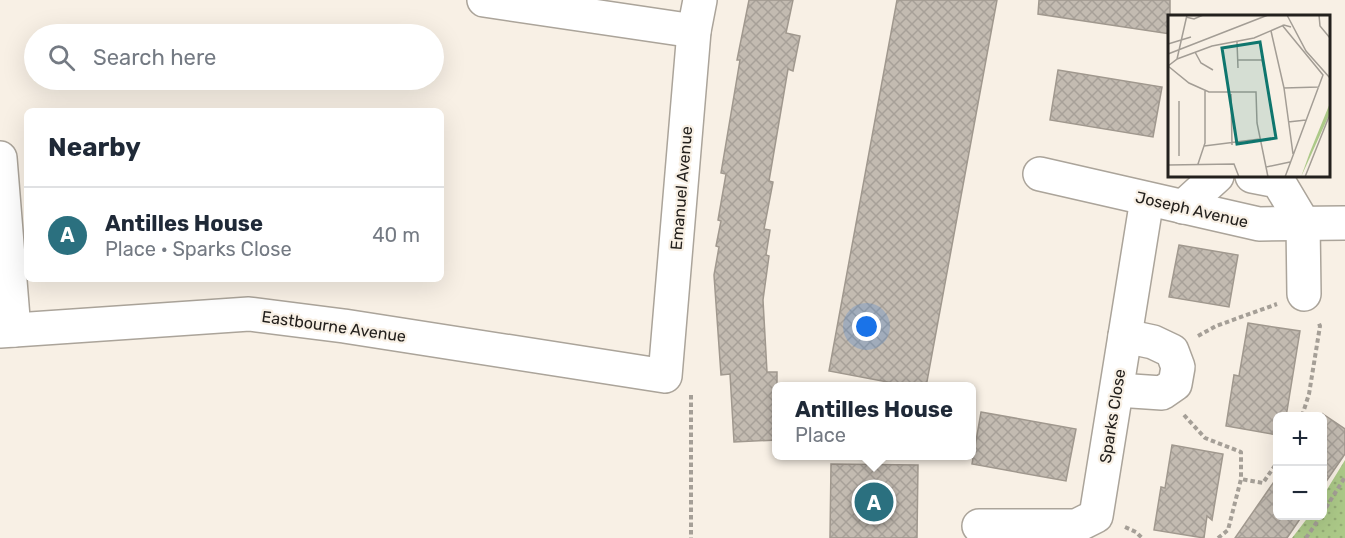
<!DOCTYPE html>
<html lang="en">
<head>
<meta charset="utf-8">
<style>
  :root { --surface:#fff; --page:#f2f2f3; --text:#1f2937; --muted:#747a83; --line:#e0e1e3; --accent:#2b707f }
  body { margin:0; font-family:Rubik,sans-serif; background:var(--page); color:var(--text) }
  .controls { position:absolute; right:18px; bottom:18px; display:grid; overflow:hidden; border-radius:9px; box-shadow:0 6px 24px #0002 }
  .controls button { width:54px; height:54px; display:grid; place-items:center; padding:0; border:0; border-bottom:2px solid var(--line); background:var(--surface); color:var(--text); font:30px sans-serif }
  .you { position:absolute; left:867px; top:327px; width:21px; height:21px; margin:-15px; border:4px solid #fff; border-radius:50%; background:#1a73e8; box-shadow:0 0 0 9px #1a73e833 }
  .badge { display:grid; place-items:center; width:39px; height:39px; border-radius:50%; background:var(--accent); color:#fff; font-size:20px; font-weight:700 }
  .pin { position:absolute; translate:-50% -50%; border:3px solid #fff; box-shadow:0 2px 6px #0006 }
  .popup { position:absolute; left:772px; top:382px; width:204px; height:78px; box-sizing:border-box; display:grid; place-content:center; border-radius:9px; background:var(--surface); filter:drop-shadow(0 2px 4px #0005); font-size:20px; white-space:nowrap; color:var(--muted) }
  .popup b { font-size:22px; color:var(--text) }
  .popup::after { content:''; position:absolute; left:50%; top:100%; margin-left:-12px; border:12px solid transparent; border-top-color:var(--surface) }
  .list { margin:0; padding:0; list-style:none }
  h2 { display:flex; justify-content:space-between; align-items:center; height:78px; margin:0; padding:0 24px; font-size:26px }
  h2 small { font-size:20px; font-weight:400; color:var(--muted) }
  .list li { display:grid; grid-template-columns:39px 1fr auto; gap:18px; align-items:center; box-sizing:border-box; height:96px; padding:0 24px; border-top:2px solid var(--line) }
  .list b { display:block; font-size:22px; white-space:nowrap }
  .list p { margin:0; font-size:20px; white-space:nowrap; color:var(--muted) }
  .list em { font-size:20px; font-style:normal; color:var(--muted) }
  .icon { flex:none; width:33px; height:33px; fill:none; stroke:currentColor; stroke-width:2; stroke-linecap:round; stroke-linejoin:round }
  .map { position:relative; flex:none; width:1345px; height:538px; overflow:hidden }
  .search { position:absolute; background:var(--surface); box-shadow:0 6px 24px #0002; left:24px; top:24px; width:420px; height:66px; display:flex; align-items:center; gap:15px; box-sizing:border-box; padding:0 21px; border-radius:33px; color:var(--muted); font-size:22px }
  .panel { position:absolute; background:var(--surface); box-shadow:0 6px 24px #0002; left:24px; top:108px; width:420px; height:174px; border-radius:9px }
  .map>svg:first-child { display:block }
  .park { fill:url(#park-dots) }
  .building { fill:url(#building-cross-hatch); stroke:#a0988e; stroke-width:1.5 }
  .lines { fill:none; stroke-linecap:round; stroke-linejoin:round }
  .minor-casing { stroke:#aba49a; stroke-width:36 }
  .path { stroke:#a59f97; stroke-width:4; stroke-dasharray:4.5 3; stroke-linecap:butt }
  .minor { stroke:#fff; stroke-width:33 }
  .labels { text-anchor:middle; stroke-width:4.5; stroke-linejoin:round; paint-order:stroke }
  .street-label { font-size:16px; fill:#23201d; stroke:#f8f0e5 }
  .inset-road { fill:none; stroke:#a39d95; stroke-width:1.5 }
  .view { fill:#0f766e; fill-opacity:0.15; stroke:#0f766e; stroke-width:3 }
  .inset-edge { fill:none; stroke:#23201d; stroke-width:3 }
</style>
</head>
<body>
<div class="map">
<svg width="1345" height="538" viewBox="0 0 1345 538">
  <defs>
    <pattern id="park-dots" width="8" height="8" patternUnits="userSpaceOnUse" patternTransform="scale(1.5)"><rect width="8" height="8" fill="#acc988"/><path d="M2 2h.1M6 6h.1" fill="none" stroke="#94ac75" stroke-width="1.8" stroke-linecap="round"/></pattern>
    <pattern id="building-cross-hatch" width="8" height="8" patternUnits="userSpaceOnUse" patternTransform="scale(1.5)"><rect width="8" height="8" fill="#c3bbb1"/><path d="M0 0l8 8M0 8l8-8" fill="none" stroke="#a7a098"/></pattern>
  </defs>
  <rect width="100%" height="100%" fill="#f8f0e5"/>
  <!-- park -->
  <polygon class="park" points="1345,460 1345,538 1292,538 1309,516 1322,516 1323,496"/>
  <!-- building -->
  <g class="building">
    <polygon points="749,0 793,0 786,33 800,36 793,71 788,69 769,181 773,182 764,229 770,230 766,255 769,256 763,300 767,372 777,372 777,440 734,442 730,374 721,375 714,275 719,247 716,246 721,221 718,220 726,174 721,173 740,60 737,60"/>
    <polygon points="897,0 997,0 926,387 914,387 829,371"/>
    <polygon points="1039,0 1170,0 1170,34 1038,14"/>
    <polygon points="1058,70 1162,87 1153,137 1050,120"/>
    <polygon points="1179,245 1238,255 1229,307 1169,297"/>
    <polygon points="1248,323 1300,331 1286,417 1278,417 1278,435 1226,426 1234,375 1239,376"/>
    <polygon points="981,412 1076,429 1066,481 972,464"/>
    <polygon points="1323,414 1345,429 1345,454 1323,486"/>
    <polygon points="1172,445 1223,454 1212,520 1207,516 1204,538 1154,530 1161,487 1165,488"/>
    <polygon points="831,464 918,465 917,538 830,538"/>
    <polygon points="1278,476 1278,516 1302,516 1287,538 1235,538"/>
  </g>
  <g class="lines">
    <!-- minor casing -->
    <g class="minor-casing">
      <g id="minor">
        <polyline points="484,0 694,31"/>
        <polyline points="0,158 14,330"/>
        <polyline points="1040,174 1259,224 1345,223"/>
        <polyline points="1252,176 1278,181 1303,223 1304,294"/>
        <polyline points="1183,207 1217,176"/>
        <polyline points="0,331 249,314 344,326 665,376 694,31 700,0"/>
        <polyline points="1117,390 1162,393 1175,384 1178,367 1172,351 1153,342 1125,336"/>
        <polyline points="979,526 1076,526 1096,516 1147,199"/>
      </g>
    </g>
    <!-- path -->
    <g class="path">
      <polyline points="1198,336 1216,326 1277,304"/>
      <polyline points="691,395 691,538"/>
      <polyline points="1184,415 1205,438 1241,452 1241,479"/>
      <polyline points="1302,416 1309,394 1320,326 1318,321"/>
      <polyline points="1322,514 1345,477"/>
      <polyline points="1125,527 1136,532 1142,538"/>
      <polyline points="1218,538 1228,530 1241,479 1263,483 1278,461"/>
      <polyline points="1306,538 1321,516"/>
    </g>
    <!-- minor -->
    <use href="#minor" class="minor"/>
  </g>
  <g class="labels">
    <!-- street labels -->
    <g class="street-label">
      <text transform="translate(681 188) rotate(-85)" y="6">Emanuel Avenue</text>
      <text transform="translate(1192 209) rotate(13)" y="6">Joseph Avenue</text>
      <text transform="translate(334 326) rotate(8)" y="6">Eastbourne Avenue</text>
      <text transform="translate(1112 416) rotate(-81)" y="6">Sparks Close</text>
    </g>
  </g>
  <!-- overview -->
  <g transform="translate(1168 15)">
    <rect width="162" height="162" fill="#f8f0e5"/>
    <path d="M162 88V98L133 162 142 137Z" fill="#acc988"/>
    <path class="inset-road" d="M119 0 138 36 162 63M151 0 152 11 162 23M18 2 26 4 35 0M114 10 155 60 117 162M103 16 116 73 151 72M69 27 70 53M0 29 23 22M27 37 33 48 45 55M0 39 100 0M9 44 44 31 86 23 116 10 123 12M70 45H94L96 53M0 51 21 68 41 77H88L89 108 98 152M0 51 9 44 19 0M116 73 125 139M63 79 64 130M120 107 138 105M36 131 92 124M11 141V86M30 149 37 128V76M0 150 66 149 71 162M100 162 98 152 122 147M137 162 162 99"/>
    <path class="view" d="M92 27 108 123 69 129 54 33Z"/>
    <rect width="162" height="162" class="inset-edge"/>
  </g>
</svg>
<div class="controls">
<button>+</button>
<button>−</button>
</div>
<div class="you"></div>
<div class="pin badge" style="left:874px;top:502px">A</div>
<div class="popup"><b>Antilles House</b>Place</div>
<div class="search"><svg class="icon" aria-label="search" viewBox="0 0 24 24"><circle cx="10" cy="10" r="6"/><path d="M15 15l6 6"/></svg>Search here</div>
<section class="panel">
<h2>Nearby<small></small></h2>
<ul class="list">
<li><span class="badge">A</span><div><b>Antilles House</b><p>Place · Sparks Close</p></div><em>40 m</em></li>
</ul>
</section>
</div>
</body>
</html>
